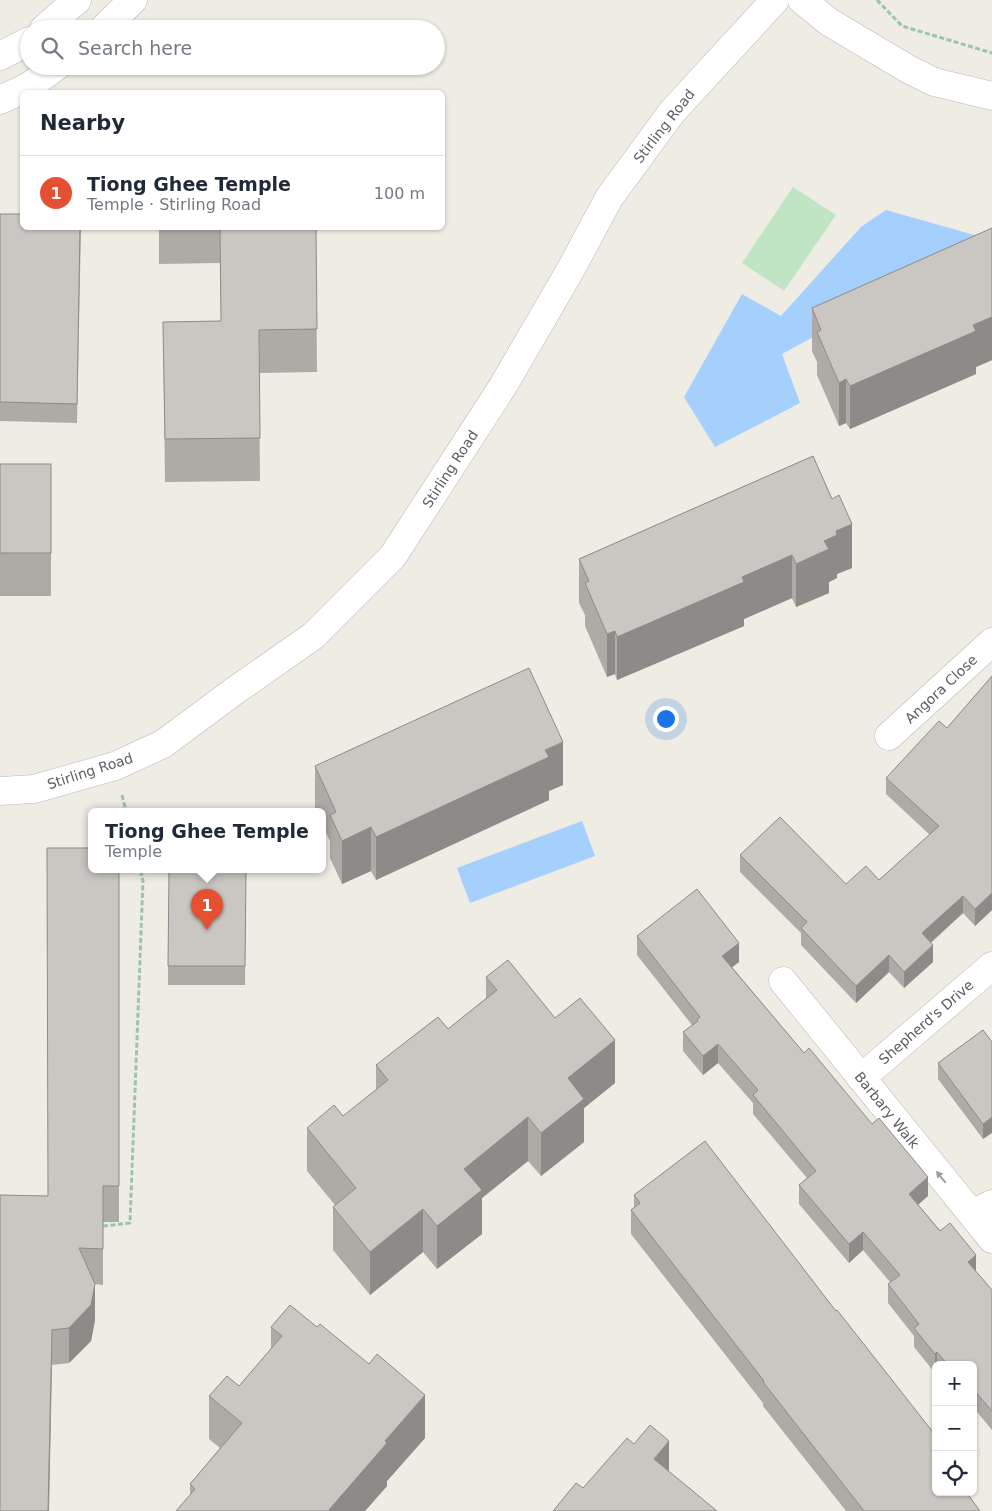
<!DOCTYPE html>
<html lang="en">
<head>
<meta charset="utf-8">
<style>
  :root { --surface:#fff; --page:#f6f6f7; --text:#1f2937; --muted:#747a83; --line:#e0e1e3; --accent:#e55033 }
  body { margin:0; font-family:"DejaVu Sans",sans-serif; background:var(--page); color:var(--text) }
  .controls { position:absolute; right:15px; bottom:15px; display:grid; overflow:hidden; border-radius:8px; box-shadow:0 1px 4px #0004 }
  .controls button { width:45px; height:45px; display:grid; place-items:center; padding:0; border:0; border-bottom:1px solid var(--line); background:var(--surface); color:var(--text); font:25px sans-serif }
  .you { position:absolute; left:665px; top:718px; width:18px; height:18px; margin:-12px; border:4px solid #fff; border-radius:50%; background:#1a73e8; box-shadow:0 0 0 8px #1a73e833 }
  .badge { display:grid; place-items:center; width:32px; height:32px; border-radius:50%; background:var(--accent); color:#fff; font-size:16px; font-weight:700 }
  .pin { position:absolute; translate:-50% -41px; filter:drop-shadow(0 1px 2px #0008) }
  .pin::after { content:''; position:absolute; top:26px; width:18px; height:15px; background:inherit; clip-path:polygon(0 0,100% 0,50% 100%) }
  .popup { position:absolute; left:88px; top:808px; width:238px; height:65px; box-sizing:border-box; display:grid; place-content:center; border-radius:8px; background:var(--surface); filter:drop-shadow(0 1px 4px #0005); font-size:16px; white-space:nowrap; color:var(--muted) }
  .popup b { font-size:19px; color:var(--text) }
  .popup::after { content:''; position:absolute; left:50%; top:100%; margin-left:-10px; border:10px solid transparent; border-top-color:var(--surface) }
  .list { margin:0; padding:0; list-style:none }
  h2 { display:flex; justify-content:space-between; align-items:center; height:65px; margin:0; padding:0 20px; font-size:21px }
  h2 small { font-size:16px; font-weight:400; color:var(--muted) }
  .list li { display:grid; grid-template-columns:32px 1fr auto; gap:15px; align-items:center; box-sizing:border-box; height:75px; padding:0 20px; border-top:1px solid var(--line) }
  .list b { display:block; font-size:19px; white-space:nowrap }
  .list p { margin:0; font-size:16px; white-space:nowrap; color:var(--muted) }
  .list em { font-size:16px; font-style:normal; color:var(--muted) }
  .icon { flex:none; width:28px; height:28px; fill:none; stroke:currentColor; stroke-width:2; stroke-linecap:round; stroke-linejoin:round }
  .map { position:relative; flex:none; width:992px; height:1511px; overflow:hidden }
  .search { position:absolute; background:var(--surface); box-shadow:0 1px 4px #0004; left:20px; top:20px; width:425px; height:55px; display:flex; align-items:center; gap:12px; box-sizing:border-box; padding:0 18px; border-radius:28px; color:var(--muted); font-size:19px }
  .panel { position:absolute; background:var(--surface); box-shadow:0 1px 4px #0004; left:20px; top:90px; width:425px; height:140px; border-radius:8px }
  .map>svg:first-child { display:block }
  .green { fill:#c0e5c4 }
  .water { fill:#a5cffd }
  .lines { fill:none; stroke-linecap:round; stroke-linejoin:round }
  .street-casing { stroke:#b6b8bd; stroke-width:29 }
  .path { stroke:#9ac5aa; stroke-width:3; stroke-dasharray:5 2.5; stroke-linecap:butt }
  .street { stroke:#fff; stroke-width:28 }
  .wall { fill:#aeaaa6 }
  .shaded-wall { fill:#8d8b87 }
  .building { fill:#cac6c1; stroke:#8d8b87 }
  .oneway { fill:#9d9ea2 }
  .labels { text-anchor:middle; stroke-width:5; stroke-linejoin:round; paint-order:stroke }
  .street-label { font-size:14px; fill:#5c5e64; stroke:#fff }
</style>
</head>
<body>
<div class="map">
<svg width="992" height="1511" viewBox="0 0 992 1511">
  <rect width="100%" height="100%" fill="#eeece3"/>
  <!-- green -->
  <polygon class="green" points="793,187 836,215 784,291 742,263"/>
  <!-- water -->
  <g class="water">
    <polygon points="886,210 992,240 782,354 800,403 715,447 684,397 742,294 781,316 861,227"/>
    <polygon points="582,821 595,856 470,903 457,868"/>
  </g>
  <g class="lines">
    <!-- street casing -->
    <g class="street-casing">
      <g id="street">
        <polyline points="802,0 829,22 908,69 934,82 992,96"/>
        <polyline points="44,29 77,0"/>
        <polyline points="103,29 133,0"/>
        <polyline points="0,56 29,41"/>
        <polyline points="0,100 28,87 57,66"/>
        <polyline points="889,736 992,642"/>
        <polyline points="0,791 34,789 115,766 163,744 233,692 313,636 393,556 503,386 571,269 609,198 672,112 775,0"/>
        <polyline points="783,981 992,1239"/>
        <polyline points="861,1078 992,966"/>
        <polyline points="972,1214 992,1204"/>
      </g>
    </g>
    <!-- path -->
    <g class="path">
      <polyline points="877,0 902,26 992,53"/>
      <polyline points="122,795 126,811"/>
      <polyline points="103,1226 130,1223 143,881 140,869"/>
    </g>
    <!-- street -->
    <use href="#street" class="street"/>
  </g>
  <!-- wall -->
  <g class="wall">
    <polygon points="0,214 81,228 77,423 0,421"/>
    <polygon points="159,228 316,228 317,372 259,373 260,481 165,482 163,322 221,321 220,263 159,264"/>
    <polygon points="992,228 992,360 976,367 976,374 850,429 846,423 839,426 817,375 817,362 812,351 812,308"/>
    <polygon points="813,456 852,568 837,574 837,578 829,582 829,593 796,607 792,598 744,619 744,626 617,680 615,674 607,677 585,626 585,615 579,603 579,559"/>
    <rect x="0" y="464" width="51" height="132"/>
    <polygon points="992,676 992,910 975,926 963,913 931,943 933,962 904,988 889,972 856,1003 801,945 801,933 740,872 740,855 846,884 879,880 930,835 886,794 886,778 947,728"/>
    <polygon points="315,766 563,785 549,791 549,800 376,880 371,871 342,884 330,858 330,841 322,825 322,811 316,811 315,809"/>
    <polygon points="119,869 119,1222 103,1222 103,1285 95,1284 95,1320 91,1341 69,1363 52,1365 48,1196"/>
    <polygon points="246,869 245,985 168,985 168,966"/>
    <polygon points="637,936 739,962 732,967 804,1053 928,1196 918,1205 992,1290 992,1430 973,1407 973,1365 936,1365 935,1373 914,1347 914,1336 888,1303 888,1284 890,1282 863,1250 849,1263 799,1204 799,1185 807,1178 753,1114 753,1103 718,1063 703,1075 683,1051 683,1032 692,1025 637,955"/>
    <polygon points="486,977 555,1018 615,1083 584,1108 584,1142 541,1176 528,1161 482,1198 482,1234 437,1269 423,1252 370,1295 333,1250 333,1207 335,1205 307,1171 307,1128 343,1116 376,1090 376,1065 448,1029 486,998"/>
    <polygon points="983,1030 983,1139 938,1079 938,1063"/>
    <polygon points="634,1195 936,1492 980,1511 846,1511 763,1406 763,1403 631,1234 631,1210 634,1208"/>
    <polygon points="271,1327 425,1438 387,1481 387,1486 365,1511 176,1511 190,1495 190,1484 220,1448 209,1439 209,1396 239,1386 271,1349"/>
  </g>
  <!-- shaded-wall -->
  <g class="shaded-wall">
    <polygon points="992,317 992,360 976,367 976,374 850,429 850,386 973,325"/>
    <polygon points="846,379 846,423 839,426 839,383"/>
    <polygon points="852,524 852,568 837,574 837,578 829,582 829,593 796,607 796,564 836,531"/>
    <polygon points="792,555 792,598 744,619 744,626 617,680 617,637 742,577"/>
    <polygon points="615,631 615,674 607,677 607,634"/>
    <polygon points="563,742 563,785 549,791 549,800 376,880 376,837 545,750"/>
    <polygon points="371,827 371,871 342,884 342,841"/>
    <polygon points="992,893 992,910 975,926 975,909"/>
    <polygon points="963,896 963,913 922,950 922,933"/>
    <polygon points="739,943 739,962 722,975 722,956"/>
    <polygon points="933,945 933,962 904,988 904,972"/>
    <polygon points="889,955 889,972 856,1003 856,986"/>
    <polygon points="615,1040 615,1083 584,1108 584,1142 541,1176 541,1133 568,1078"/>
    <polygon points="718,1044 718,1063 703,1075 703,1056"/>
    <polygon points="528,1117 528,1161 482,1198 482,1234 437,1269 437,1226 464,1169"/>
    <polygon points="992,1117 992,1133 983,1139 983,1124"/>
    <polygon points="928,1177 928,1196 909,1212 909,1194"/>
    <polygon points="423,1209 423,1252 370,1295 370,1252"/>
    <polygon points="863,1232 863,1250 849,1263 849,1244"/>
    <polygon points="976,1255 976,1274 968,1262"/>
    <polygon points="95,1284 95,1320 91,1341 69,1363 69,1328"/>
    <polygon points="52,1330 52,1365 49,1511 48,1511"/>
    <polygon points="937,1352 937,1365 936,1365 935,1373 935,1354"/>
    <polygon points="425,1395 425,1438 387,1481 387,1486 365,1511 328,1511 385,1441"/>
    <polygon points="669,1441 669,1484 654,1459"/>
  </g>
  <!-- building -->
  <g class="building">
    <polygon points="0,214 22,214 22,228 80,228 77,404 0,402"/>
    <polygon points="220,228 316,228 317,329 259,330 260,438 165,439 163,322 221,321"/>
    <polygon points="992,228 992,317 973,325 976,331 850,386 846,379 839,383 817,332 821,330 812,308"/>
    <polygon points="813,456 832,499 839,495 852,524 836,531 837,535 824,541 829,549 796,564 792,555 742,577 744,582 617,637 615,631 607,634 585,583 589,581 579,559"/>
    <rect x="0" y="464" width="51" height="89"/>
    <polygon points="529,668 563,742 545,750 549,757 376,837 371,827 342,841 330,815 336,812 315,766"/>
    <polygon points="992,676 992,893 975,909 963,896 922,933 933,945 904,972 889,955 856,986 801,928 807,922 740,855 780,817 846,884 866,866 879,880 939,826 886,778 939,721 947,728"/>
    <polygon points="47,848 92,848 92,869 119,869 119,1186 103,1186 103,1249 79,1248 95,1284 91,1305 69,1328 52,1330 48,1511 0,1511 0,1195 48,1196"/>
    <polygon points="169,869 246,869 245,966 168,966"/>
    <polygon points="697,889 739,943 722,956 804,1053 809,1048 872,1124 879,1118 928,1177 909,1194 940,1231 950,1223 976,1255 968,1262 992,1290 992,1411 973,1389 973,1365 948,1365 937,1352 935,1354 914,1328 919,1324 888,1284 900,1275 863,1232 849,1244 799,1185 816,1171 753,1095 758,1090 718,1044 703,1056 683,1032 698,1021 697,1020 700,1017 637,936"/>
    <polygon points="508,960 555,1018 580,998 615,1040 568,1078 584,1099 541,1133 528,1117 464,1169 482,1190 437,1226 423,1209 370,1252 333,1207 356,1188 307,1128 334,1105 343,1116 388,1080 376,1065 438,1017 448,1029 497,990 486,977"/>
    <polygon points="983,1030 992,1042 992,1117 983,1124 938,1063"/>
    <polygon points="705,1141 836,1311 837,1310 936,1436 936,1492 966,1492 980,1511 864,1511 763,1382 764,1381 631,1210 640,1203 634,1195"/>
    <polygon points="290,1305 317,1327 320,1324 369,1364 377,1354 425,1395 385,1441 387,1443 328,1511 176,1511 195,1489 190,1484 242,1423 209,1396 227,1376 239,1386 282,1336 271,1327"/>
    <polygon points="650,1425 669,1441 654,1459 717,1511 553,1511 576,1483 583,1488 627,1438 634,1444"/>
  </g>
  <!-- one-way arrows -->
  <defs><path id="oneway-solid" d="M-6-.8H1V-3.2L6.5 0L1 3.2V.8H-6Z" transform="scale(1.25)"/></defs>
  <use class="oneway" href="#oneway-solid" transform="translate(941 1177) rotate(-129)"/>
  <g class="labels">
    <!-- street labels -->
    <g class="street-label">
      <text transform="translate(664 126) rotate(-52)" y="5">Stirling Road</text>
      <text transform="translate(450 469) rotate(-57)" y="5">Stirling Road</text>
      <text transform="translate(941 689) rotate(-43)" y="5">Angora Close</text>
      <text transform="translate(90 771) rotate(-18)" y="5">Stirling Road</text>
      <text transform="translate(926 1022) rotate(-41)" y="5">Shepherd's Drive</text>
      <text transform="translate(887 1110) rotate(51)" y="5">Barbary Walk</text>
    </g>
  </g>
</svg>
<div class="controls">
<button>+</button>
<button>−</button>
<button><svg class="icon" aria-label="locate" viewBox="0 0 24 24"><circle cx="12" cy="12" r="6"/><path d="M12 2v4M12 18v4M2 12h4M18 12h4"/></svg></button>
</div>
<div class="you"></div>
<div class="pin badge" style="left:207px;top:930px">1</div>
<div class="popup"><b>Tiong Ghee Temple</b>Temple</div>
<div class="search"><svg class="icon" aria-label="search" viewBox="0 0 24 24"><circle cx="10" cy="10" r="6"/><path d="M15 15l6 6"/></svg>Search here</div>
<section class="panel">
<h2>Nearby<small></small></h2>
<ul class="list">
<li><span class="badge">1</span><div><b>Tiong Ghee Temple</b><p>Temple · Stirling Road</p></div><em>100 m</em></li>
</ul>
</section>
</div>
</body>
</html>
